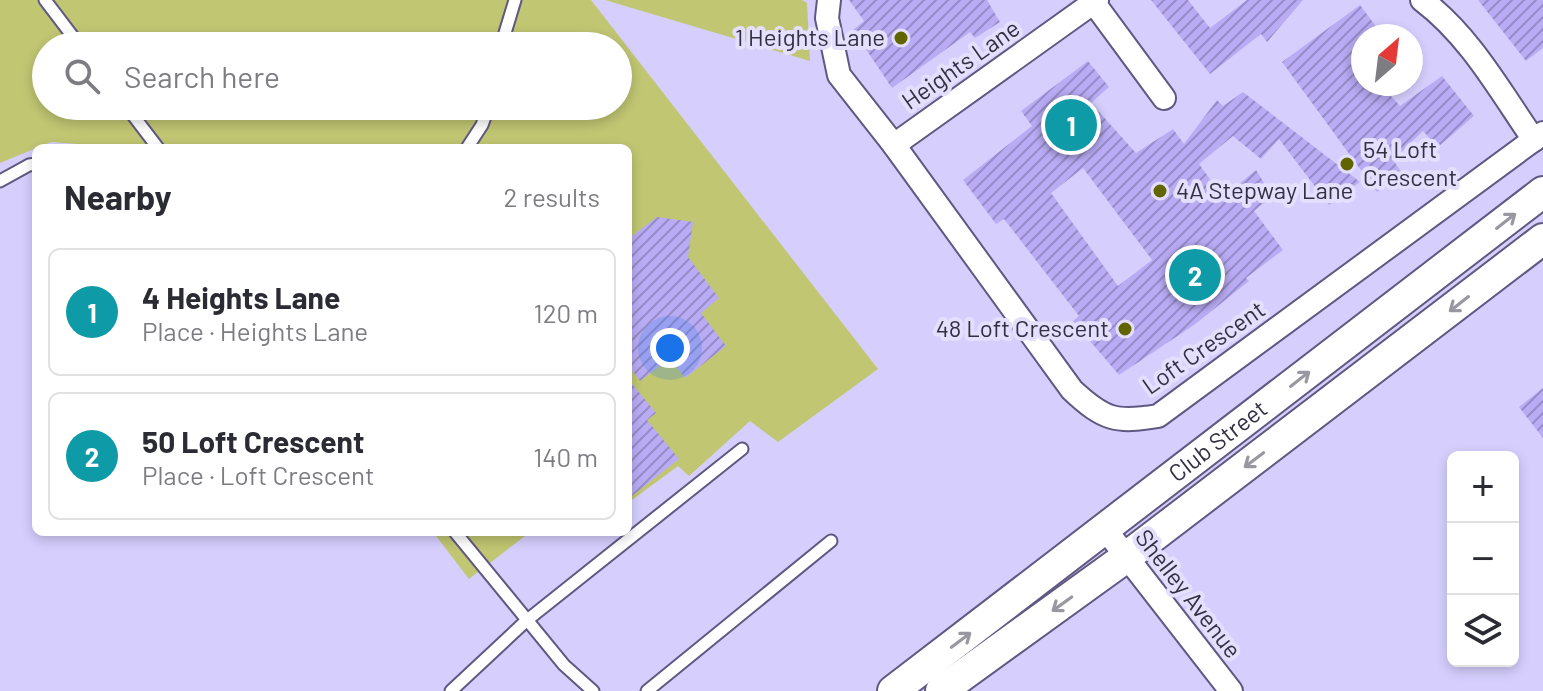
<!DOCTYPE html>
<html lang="en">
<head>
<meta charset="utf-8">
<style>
  :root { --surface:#fff; --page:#f2f2f3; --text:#2b2b33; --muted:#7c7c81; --line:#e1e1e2; --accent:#616500 }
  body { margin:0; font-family:Barlow,sans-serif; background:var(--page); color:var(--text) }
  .controls { position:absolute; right:24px; bottom:24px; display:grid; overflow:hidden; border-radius:12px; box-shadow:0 4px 12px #0003 }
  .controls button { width:72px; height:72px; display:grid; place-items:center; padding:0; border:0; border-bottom:2px solid var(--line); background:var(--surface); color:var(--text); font:40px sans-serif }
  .compass { position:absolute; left:1351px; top:24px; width:72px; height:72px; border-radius:50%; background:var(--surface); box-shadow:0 4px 12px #0003; rotate:28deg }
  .you { position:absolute; left:670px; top:348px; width:28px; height:28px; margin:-20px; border:6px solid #fff; border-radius:50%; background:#1a73e8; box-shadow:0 0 0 12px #1a73e833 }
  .badge { display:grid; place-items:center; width:52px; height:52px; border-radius:50%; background:var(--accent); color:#fff; font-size:26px; font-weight:700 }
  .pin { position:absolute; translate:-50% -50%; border:4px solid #fff; box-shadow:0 2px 8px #0006 }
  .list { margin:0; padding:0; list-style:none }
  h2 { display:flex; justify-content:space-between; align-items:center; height:104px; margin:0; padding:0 32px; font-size:34px }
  h2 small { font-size:26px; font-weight:400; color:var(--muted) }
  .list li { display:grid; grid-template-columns:52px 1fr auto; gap:24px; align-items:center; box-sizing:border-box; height:128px; margin:0 16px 16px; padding:0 16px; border:2px solid var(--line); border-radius:12px }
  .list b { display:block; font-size:30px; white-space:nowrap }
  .list p { margin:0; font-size:26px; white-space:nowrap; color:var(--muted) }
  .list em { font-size:26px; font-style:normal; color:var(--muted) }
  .icon { flex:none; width:44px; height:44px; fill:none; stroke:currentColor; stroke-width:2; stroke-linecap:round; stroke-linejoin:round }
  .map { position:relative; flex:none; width:1543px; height:691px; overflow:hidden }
  .search { position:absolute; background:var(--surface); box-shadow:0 4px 12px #0003; left:32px; top:32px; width:600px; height:88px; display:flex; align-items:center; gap:20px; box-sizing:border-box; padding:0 28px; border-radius:44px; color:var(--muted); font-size:30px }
  .panel { position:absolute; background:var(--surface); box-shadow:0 4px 12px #0003; left:32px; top:144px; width:600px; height:392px; border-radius:12px }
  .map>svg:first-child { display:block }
  .grass { fill:#c0c672; fill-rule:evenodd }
  .building { fill:url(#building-hatch); fill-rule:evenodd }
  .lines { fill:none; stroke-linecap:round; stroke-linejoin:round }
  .lane-casing { stroke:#605881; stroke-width:15 }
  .street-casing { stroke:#605881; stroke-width:26 }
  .secondary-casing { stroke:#605881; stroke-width:34 }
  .lane { stroke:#fff; stroke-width:11 }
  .street { stroke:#fff; stroke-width:22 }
  .secondary { stroke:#fff; stroke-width:30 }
  .oneway { stroke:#9998a1 }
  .poi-dot { fill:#616500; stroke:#e3dffc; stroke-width:3 }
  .labels { text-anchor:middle; stroke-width:8; stroke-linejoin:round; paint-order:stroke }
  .poi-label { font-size:24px; fill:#333043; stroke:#e3dffc; text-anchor:end }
  .street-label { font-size:24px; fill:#333043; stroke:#e3dffc }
</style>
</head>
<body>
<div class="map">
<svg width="1543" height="691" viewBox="0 0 1543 691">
  <defs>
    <pattern id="building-hatch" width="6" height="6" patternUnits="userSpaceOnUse" patternTransform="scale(2)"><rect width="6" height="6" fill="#b9acf5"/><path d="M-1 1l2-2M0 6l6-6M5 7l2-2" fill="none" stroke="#978cc8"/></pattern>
  </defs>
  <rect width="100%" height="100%" fill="#d6cffe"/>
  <!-- grass -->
  <g class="grass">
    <path d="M0 0H591L878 369 778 442 750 421 689 476 678 466 628 503V148H130L51 142 0 163ZM46 46H618V106H46Z"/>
    <polygon points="605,0 802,0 807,3 810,61"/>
    <polygon points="433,532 530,532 469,579"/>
  </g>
  <!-- building -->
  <g class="building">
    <polygon points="849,0 987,0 1000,22 975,38 970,32 892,88 853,30 864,21"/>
    <polygon points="1151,0 1188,0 1210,28 1247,0 1303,0 1267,42 1261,34 1210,74"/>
    <polygon points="1478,0 1543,0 1543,48 1526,61"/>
    <polygon points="1360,5 1383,36 1363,36 1363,84 1380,84 1400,106 1442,76 1474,116 1438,147 1423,131 1393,160 1402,173 1377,192 1282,62"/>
    <path d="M1088 61 1109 87 1091 103 1136 153 1173 129 1184 144 1217 100 1223 106 1243 92 1360 182 1329 205 1279 139 1261 159 1233 136 1199 164 1223 197 1256 170 1272 196 1254 211 1283 250 1246 278 1249 281 1194 325 1119 375 1073 321 1079 316 1004 219 996 224 963 180 1032 126 1021 111ZM1083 168 1152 260 1118 286 1051 193Z"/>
    <polygon points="657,217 693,222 688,257 719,298 701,313 726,346 685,378 670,358 640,381 628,365 628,239"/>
    <polygon points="628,379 656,413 647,420 679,459 628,499"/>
    <polygon points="1543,388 1543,438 1519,407"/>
  </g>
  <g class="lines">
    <!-- lane casing -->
    <g class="lane-casing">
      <g id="lane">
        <polyline points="45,0 80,46"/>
        <polyline points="501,46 515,0"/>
        <polyline points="126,106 158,148"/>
        <polyline points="467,148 482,125 489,106"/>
        <polyline points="0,181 29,165 36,164"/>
        <polyline points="455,532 564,665 593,691"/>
        <polyline points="451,691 526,621 742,449"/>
        <polyline points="647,691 831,541"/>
      </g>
    </g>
    <!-- street casing -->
    <g class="street-casing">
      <g id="street">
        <path d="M829 0 827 18 839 75 894 145 1072 390C1104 420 1116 423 1158 416L1543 133"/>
        <path d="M1422 0C1470 36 1500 91 1534 140"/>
        <polyline points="1094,3 1164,98"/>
        <polyline points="894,145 1097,0"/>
        <polyline points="1105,529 1231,691"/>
      </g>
    </g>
    <!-- secondary casing -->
    <g class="secondary-casing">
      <g id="secondary">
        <path id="s1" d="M893 691 1543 192"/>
        <polyline points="941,691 1125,558 1543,239"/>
      </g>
    </g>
    <!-- lane -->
    <use href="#lane" class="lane"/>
    <!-- street -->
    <use href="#street" class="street"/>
    <!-- secondary -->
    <use href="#secondary" class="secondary"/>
  </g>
  <!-- one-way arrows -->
  <defs><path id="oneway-shaft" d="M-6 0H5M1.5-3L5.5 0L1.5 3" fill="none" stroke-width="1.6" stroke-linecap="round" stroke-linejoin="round" transform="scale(2)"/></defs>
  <g class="oneway">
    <use href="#oneway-shaft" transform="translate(1506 221) rotate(-38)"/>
    <use href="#oneway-shaft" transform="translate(1459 304) rotate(142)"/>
    <use href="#oneway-shaft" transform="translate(1300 379) rotate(-38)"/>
    <use href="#oneway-shaft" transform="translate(1254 460) rotate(143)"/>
    <use href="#oneway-shaft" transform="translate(1062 604) rotate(144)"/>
    <use href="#oneway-shaft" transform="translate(961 640) rotate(-37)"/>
  </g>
  <!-- markers -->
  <g class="poi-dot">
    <circle cx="901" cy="38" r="8"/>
    <circle cx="1347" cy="164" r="8"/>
    <circle cx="1160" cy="191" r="8"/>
    <circle cx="1125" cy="329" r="8"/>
  </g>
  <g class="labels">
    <!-- poi labels -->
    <g class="poi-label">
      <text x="885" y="46">1 Heights Lane</text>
      <text x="1363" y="158" text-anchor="start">54 Loft<tspan x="1363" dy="28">Crescent</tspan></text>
      <text x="1176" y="199" text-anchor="start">4A Stepway Lane</text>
      <text x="1109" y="337">48 Loft Crescent</text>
    </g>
    <!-- street labels -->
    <g class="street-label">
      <text transform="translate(961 65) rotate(-35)" y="8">Heights Lane</text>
      <text transform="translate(1204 348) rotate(-35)" y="8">Loft Crescent</text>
      <text dy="8" stroke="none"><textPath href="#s1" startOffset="410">Club Street</textPath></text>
      <text transform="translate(1188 594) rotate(52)" y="8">Shelley Avenue</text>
    </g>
  </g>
</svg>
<div class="controls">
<button>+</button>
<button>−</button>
<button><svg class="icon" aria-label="layers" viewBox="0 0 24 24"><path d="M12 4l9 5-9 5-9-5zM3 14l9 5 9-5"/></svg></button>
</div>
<svg class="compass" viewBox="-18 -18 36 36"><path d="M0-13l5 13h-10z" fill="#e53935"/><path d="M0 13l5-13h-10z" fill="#7c7c81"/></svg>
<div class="you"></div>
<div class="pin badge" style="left:1071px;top:125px;background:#0f9aa8">1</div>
<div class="pin badge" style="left:1195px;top:275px;background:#0f9aa8">2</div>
<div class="search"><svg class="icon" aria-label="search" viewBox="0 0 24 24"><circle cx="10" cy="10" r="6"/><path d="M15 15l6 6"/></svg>Search here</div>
<section class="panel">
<h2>Nearby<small>2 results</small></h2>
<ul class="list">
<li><span class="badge" style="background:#0f9aa8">1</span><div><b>4 Heights Lane</b><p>Place · Heights Lane</p></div><em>120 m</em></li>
<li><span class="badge" style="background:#0f9aa8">2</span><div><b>50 Loft Crescent</b><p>Place · Loft Crescent</p></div><em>140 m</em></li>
</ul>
</section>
</div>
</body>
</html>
